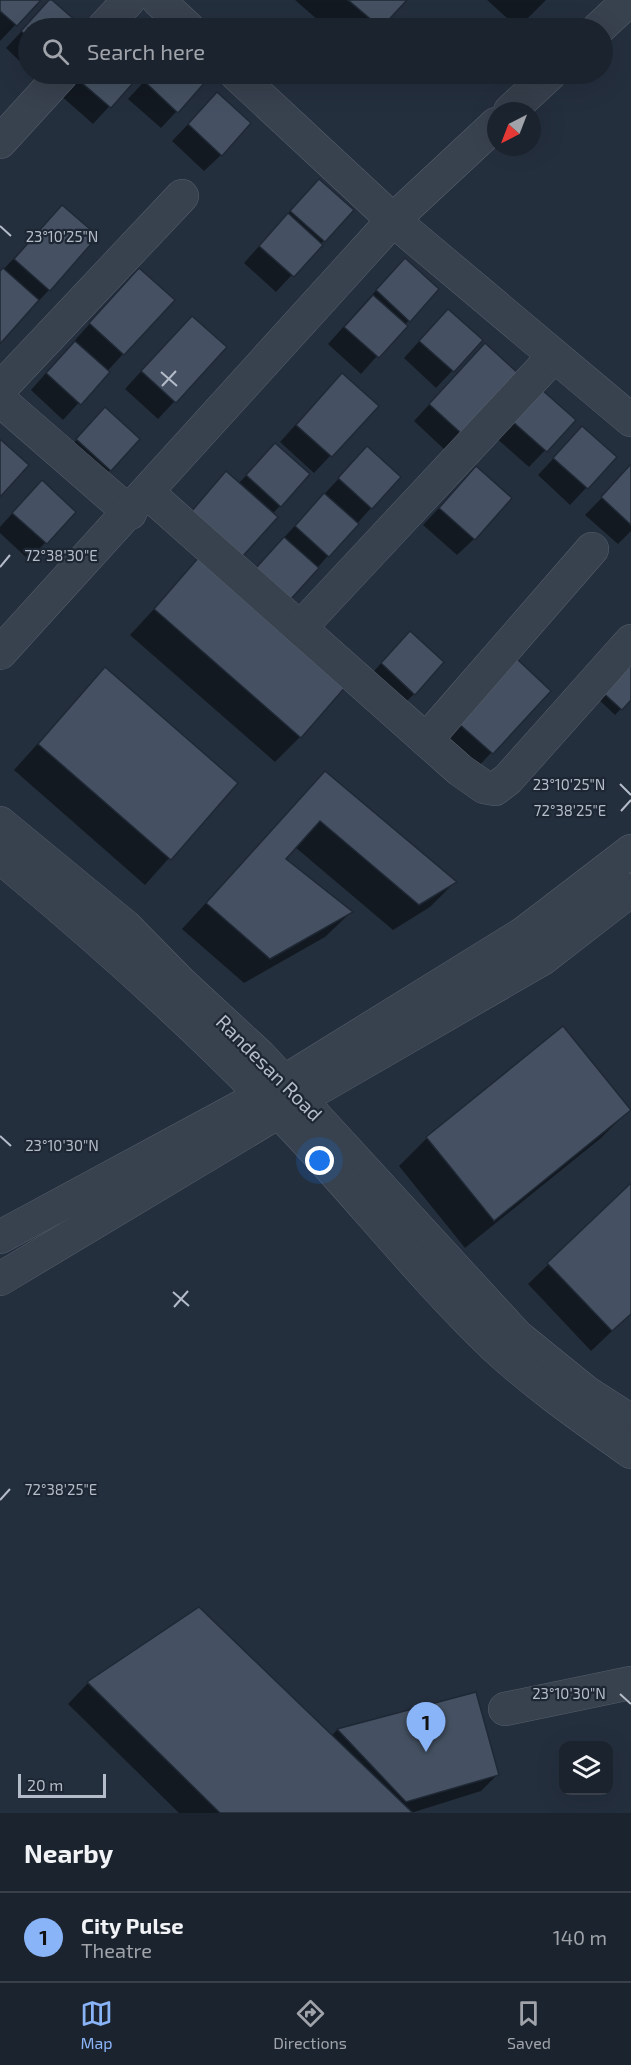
<!DOCTYPE html>
<html lang="en">
<head>
<meta charset="utf-8">
<style>
  :root { --surface:#1b232e; --page:#282f3a; --text:#f1f3f6; --muted:#a0a4aa; --line:#39404a; --accent:#8ab4f8 }
  body { margin:0; font-family:"Exo 2",sans-serif; background:var(--page); color:var(--text) }
  .controls { position:absolute; right:18px; bottom:18px; display:grid; overflow:hidden; border-radius:12px; box-shadow:0 6px 24px #0002 }
  .controls button { width:54px; height:54px; display:grid; place-items:center; padding:0; border:0; border-bottom:2px solid var(--line); background:var(--surface); color:var(--text); font:30px sans-serif }
  .compass { position:absolute; left:487px; top:102px; width:54px; height:54px; border-radius:50%; background:var(--surface); box-shadow:0 6px 24px #0002; rotate:222deg }
  .scale { position:absolute; left:18px; bottom:15px; width:88px; box-sizing:border-box; padding-left:6px; border:3px solid #b4bcc9; border-top:0; font-size:16px; line-height:21px; white-space:nowrap; color:#b4bcc9; -webkit-text-stroke:4px #1d2633; paint-order:stroke }
  .you { position:absolute; left:320px; top:1161px; width:21px; height:21px; margin:-15px; border:4px solid #fff; border-radius:50%; background:#1a73e8; box-shadow:0 0 0 9px #1a73e833 }
  .badge { display:grid; place-items:center; width:39px; height:39px; border-radius:50%; background:var(--accent); color:#111; font-size:20px; font-weight:700 }
  .pin { position:absolute; translate:-50% -50px; filter:drop-shadow(0 2px 3px #0008) }
  .pin::after { content:''; position:absolute; top:32px; width:21px; height:18px; background:inherit; clip-path:polygon(0 0,100% 0,50% 100%) }
  .list { margin:0; padding:0; list-style:none }
  h2 { display:flex; justify-content:space-between; align-items:center; height:78px; margin:0; padding:0 24px; font-size:26px }
  h2 small { font-size:20px; font-weight:400; color:var(--muted) }
  .list li { display:grid; grid-template-columns:39px 1fr auto; gap:18px; align-items:center; box-sizing:border-box; height:90px; padding:0 24px; border-top:2px solid var(--line) }
  .list b { display:block; font-size:22px; white-space:nowrap }
  .list p { margin:0; font-size:20px; white-space:nowrap; color:var(--muted) }
  .list em { font-size:20px; font-style:normal; color:var(--muted) }
  .icon { flex:none; width:33px; height:33px; fill:none; stroke:currentColor; stroke-width:2; stroke-linecap:round; stroke-linejoin:round }
  .map { position:relative; flex:none; width:631px; height:1813px; overflow:hidden }
  .search { position:absolute; background:var(--surface); box-shadow:0 6px 24px #0002; left:18px; right:18px; top:18px; height:66px; display:flex; align-items:center; gap:15px; box-sizing:border-box; padding:0 21px; border-radius:33px; color:var(--muted); font-size:22px }
  .sheet { height:168px; background:var(--surface) }
  nav { display:flex; justify-content:space-around; align-items:center; box-sizing:border-box; height:84px; border-top:2px solid var(--line); background:var(--surface); font-size:16px; color:var(--muted) }
  nav a { display:grid; justify-items:center; gap:3px }
  nav .on { color:var(--accent) }
  .map>svg:first-child { display:block }
  .shadow { fill:#0007 }
  .building { fill:#455162; stroke:#1f2835; stroke-width:1.5 }
  .lines { fill:none; stroke-linecap:round; stroke-linejoin:round }
  .minor-casing { stroke:#565f6c; stroke-width:34 }
  .minor { stroke:#38414e; stroke-width:33 }
  .ticks { fill:none; stroke:#b4bcc9; stroke-width:2 }
  .labels { text-anchor:middle; stroke-width:4.5; stroke-linejoin:round; paint-order:stroke }
  .street-label { font-size:20px; fill:#b4bcc9; stroke:#1d2633 }
  .ticks-label { font-size:15px; text-anchor:middle; fill:#b4bcc9; stroke:#1d2633; stroke-width:4.5; stroke-linejoin:round; paint-order:stroke }
</style>
</head>
<body>
<div class="map">
<svg width="631" height="1813" viewBox="0 0 631 1813">
  <rect width="100%" height="100%" fill="#242f3e"/>
  <!-- shadow -->
  <g class="shadow">
    <polygon points="0,0 39,0 0,41"/>
    <polygon points="295,0 405,0 379,28 327,28"/>
    <polygon points="487,0 546,0 518,28"/>
    <polygon points="50,1 81,28 28,28 28,69 6,48"/>
    <polygon points="77,74 139,74 93,124 59,94"/>
    <polygon points="151,74 198,74 205,81 161,128 128,99"/>
    <polygon points="217,94 221,155 204,171 172,141"/>
    <polygon points="303,197 352,210 276,292 244,263"/>
    <polygon points="62,207 49,290 0,342 0,273"/>
    <polygon points="388,277 409,320 361,374 328,344"/>
    <polygon points="123,286 172,300 63,420 31,390"/>
    <polygon points="432,327 481,340 436,388 404,358"/>
    <polygon points="175,334 225,347 158,419 125,389"/>
    <polygon points="469,361 517,374 446,451 414,421"/>
    <polygon points="326,391 377,406 314,473 280,442"/>
    <polygon points="524,407 574,420 529,467 496,438"/>
    <polygon points="89,426 110,470 93,486 61,457"/>
    <polygon points="582,428 615,457 570,505 538,475"/>
    <polygon points="367,448 371,508 317,568 279,543"/>
    <polygon points="259,462 280,506 272,514 176,530 210,490 238,484"/>
    <polygon points="476,468 474,539 457,555 423,525"/>
    <polygon points="631,468 631,531 618,544 585,515"/>
    <polygon points="25,499 74,512 29,560 0,533 0,527"/>
    <polygon points="200,559 300,737 275,762 130,635"/>
    <polygon points="393,650 414,694 398,710 365,681"/>
    <polygon points="631,656 631,698 615,715 595,696"/>
    <polygon points="105,669 236,783 145,885 14,770"/>
    <polygon points="501,678 549,691 475,770 443,740"/>
    <polygon points="325,773 455,882 430,907 393,930 295,847 284,860 350,913 325,937 244,983 182,929"/>
    <polygon points="563,1028 629,1110 601,1138 465,1248 399,1166 427,1138"/>
    <polygon points="631,1185 631,1313 591,1351 528,1284"/>
    <polygon points="88,1683 331,1736 337,1730 475,1694 498,1774 481,1791 411,1813 179,1813 68,1704"/>
  </g>
  <!-- building -->
  <g class="building">
    <polygon points="0,0 41,0 17,26 0,11"/>
    <polygon points="49,0 52,0 84,28 28,28 28,37 21,31"/>
    <polygon points="348,0 407,0 381,28"/>
    <polygon points="130,13 148,28 117,28"/>
    <polygon points="78,74 141,74 111,108 75,77"/>
    <polygon points="151,74 200,74 207,80 178,113 144,81"/>
    <polygon points="217,92 251,123 222,156 188,124"/>
    <polygon points="319,179 354,210 325,242 290,211"/>
    <polygon points="62,205 98,236 50,291 14,259"/>
    <polygon points="288,213 323,245 294,277 259,246"/>
    <polygon points="405,258 439,289 410,322 376,290"/>
    <polygon points="3,268 39,300 0,344 0,271"/>
    <polygon points="139,268 175,300 124,355 89,323"/>
    <polygon points="373,295 408,326 379,358 344,327"/>
    <polygon points="448,309 483,340 454,372 419,341"/>
    <polygon points="192,316 227,347 176,403 141,371"/>
    <polygon points="75,341 110,372 81,405 46,373"/>
    <polygon points="485,343 519,374 463,435 429,404"/>
    <polygon points="342,373 379,406 332,457 296,425"/>
    <polygon points="541,389 576,420 547,452 512,421"/>
    <polygon points="105,407 140,439 111,471 76,439"/>
    <polygon points="582,426 617,457 588,489 553,458"/>
    <polygon points="0,439 29,465 0,497"/>
    <polygon points="275,443 310,474 281,507 246,475"/>
    <polygon points="367,446 401,477 372,509 338,478"/>
    <polygon points="630,465 631,466 631,525 601,497"/>
    <polygon points="476,466 512,498 475,540 439,508"/>
    <polygon points="226,471 278,517 242,557 191,512"/>
    <polygon points="42,480 76,512 47,544 12,513"/>
    <polygon points="324,493 359,524 329,557 295,526"/>
    <polygon points="284,537 319,568 290,600 255,569"/>
    <polygon points="200,556 347,685 301,738 154,609"/>
    <polygon points="410,631 444,662 415,695 381,663"/>
    <polygon points="631,655 631,700 622,710 599,689"/>
    <polygon points="517,659 551,691 493,754 458,723"/>
    <polygon points="105,667 238,783 171,860 38,744"/>
    <polygon points="325,771 457,882 419,905 320,821 286,859 353,912 270,959 206,903"/>
    <polygon points="563,1026 631,1110 494,1221 426,1137"/>
    <polygon points="631,1183 631,1314 612,1331 547,1263"/>
    <polygon points="199,1607 413,1813 220,1813 87,1682"/>
    <polygon points="476,1692 499,1775 406,1802 337,1729"/>
  </g>
  <g class="lines">
    <!-- minor casing -->
    <g class="minor-casing">
      <g id="minor">
        <polyline points="158,0 188,28"/>
        <polyline points="103,28 129,0"/>
        <polyline points="599,28 629,0"/>
        <polyline points="236,74 393,220 496,124"/>
        <polyline points="510,111 550,74"/>
        <polyline points="0,142 62,74"/>
        <polyline points="0,389 182,196"/>
        <polyline points="0,400 130,513"/>
        <polyline points="148,493 460,770 484,787 495,789 508,779 631,641"/>
        <polyline points="300,628 554,356"/>
        <polyline points="0,653 393,220 631,420"/>
        <polyline points="426,740 592,549"/>
        <polyline points="0,823 125,926 180,982 260,1056 517,1336 586,1392 631,1421"/>
        <path d="M0 857C103 942 204 1033 296 1130 363 1201 424 1279 495 1347 537 1386 585 1419 631 1452"/>
        <polyline points="0,1237 261,1096 524,933 631,851"/>
        <polyline points="0,1279 300,1099 542,959 631,890"/>
        <polyline points="505,1709 631,1683"/>
      </g>
    </g>
    <!-- minor -->
    <use href="#minor" class="minor"/>
  </g>
  <!-- ticks -->
  <path class="ticks" d="M0 226 11 236M161 372 177 386M162 386 176 371M0 567 10 555M620 784 631 795M621 811 631 800M0 1136 11 1146M173 1292 189 1306M174 1307 188 1291M0 1500 10 1489M620 1694 631 1704"/>
  <g class="labels">
    <!-- street labels -->
    <g class="street-label">
      <text transform="translate(269 1068) rotate(45)" y="7">Randesan Road</text>
    </g>
  </g>
  <g class="ticks-label">
    <text x="62" y="242">23°10'25"N</text>
    <text x="61" y="561">72°38'30"E</text>
    <text x="569" y="790">23°10'25"N</text>
    <text x="570" y="816">72°38'25"E</text>
    <text x="62" y="1151">23°10'30"N</text>
    <text x="61" y="1495">72°38'25"E</text>
    <text x="569" y="1699">23°10'30"N</text>
  </g>
</svg>
<div class="controls">
<button><svg class="icon" aria-label="layers" viewBox="0 0 24 24"><path d="M12 4l9 5-9 5-9-5zM3 14l9 5 9-5"/></svg></button>
</div>
<svg class="compass" viewBox="-18 -18 36 36"><path d="M0-13l5 13h-10z" fill="#e53935"/><path d="M0 13l5-13h-10z" fill="#a0a4aa"/></svg>
<div class="scale">20 m</div>
<div class="you"></div>
<div class="pin badge" style="left:426px;top:1752px">1</div>
<div class="search"><svg class="icon" aria-label="search" viewBox="0 0 24 24"><circle cx="10" cy="10" r="6"/><path d="M15 15l6 6"/></svg>Search here</div>
</div>
<section class="sheet">
<h2>Nearby<small></small></h2>
<ul class="list">
<li><span class="badge">1</span><div><b>City Pulse</b><p>Theatre</p></div><em>140 m</em></li>
</ul>
</section>
<nav>
<a class="on"><svg class="icon" aria-label="map" viewBox="0 0 24 24"><path d="M3 6l6-2 6 2 6-2v14l-6 2-6-2-6 2zM9 4v14M15 6v14"/></svg>Map</a>
<a><svg class="icon" aria-label="directions" viewBox="0 0 24 24"><path d="M12 3l9 9-9 9-9-9zM9 14v-3h6M13 9l2 2-2 2"/></svg>Directions</a>
<a><svg class="icon" aria-label="saved" viewBox="0 0 24 24"><path d="M7 4h10v16l-5-4-5 4z"/></svg>Saved</a>
</nav>
</body>
</html>
